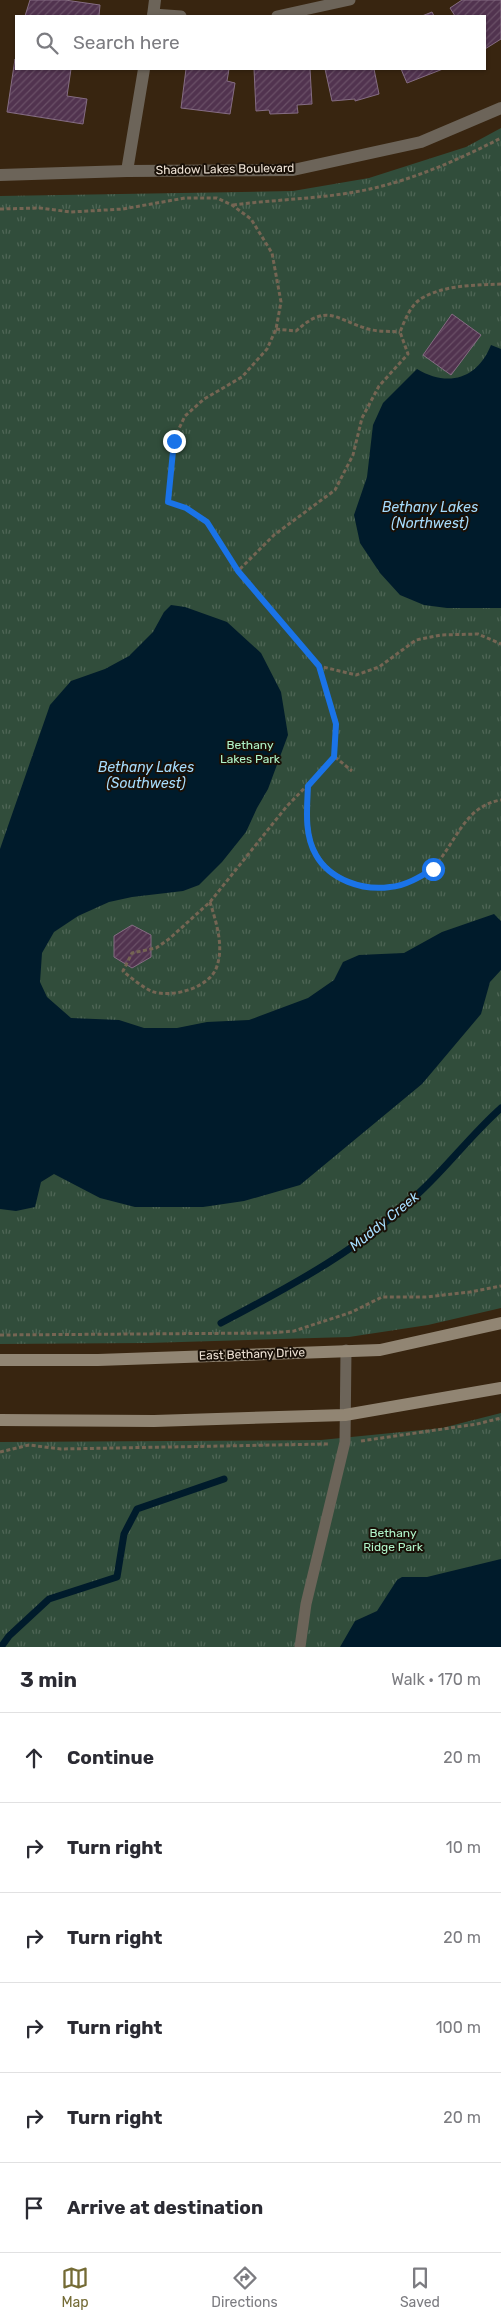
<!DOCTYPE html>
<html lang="en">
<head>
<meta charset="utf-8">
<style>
  :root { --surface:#fff; --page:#f7f7f7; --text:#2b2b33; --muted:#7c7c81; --line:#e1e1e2; --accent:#746b35 }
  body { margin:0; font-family:Rubik,sans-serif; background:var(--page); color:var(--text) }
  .stop { position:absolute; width:15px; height:15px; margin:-11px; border:4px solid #1a73e8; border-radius:50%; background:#fff }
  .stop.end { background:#1a73e8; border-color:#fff; box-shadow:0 1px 5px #0008 }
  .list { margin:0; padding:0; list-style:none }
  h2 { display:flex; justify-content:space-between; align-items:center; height:65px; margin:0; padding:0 20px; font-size:21px }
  h2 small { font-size:16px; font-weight:400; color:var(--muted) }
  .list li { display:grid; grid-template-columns:32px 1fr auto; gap:15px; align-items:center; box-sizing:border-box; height:90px; padding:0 20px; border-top:1px solid var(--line) }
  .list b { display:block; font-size:19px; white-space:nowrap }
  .list em { font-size:16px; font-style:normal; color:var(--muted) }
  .icon { flex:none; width:28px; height:28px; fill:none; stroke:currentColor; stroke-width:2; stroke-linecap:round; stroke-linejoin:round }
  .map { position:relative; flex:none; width:501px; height:1647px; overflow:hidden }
  .search { position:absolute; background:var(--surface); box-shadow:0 1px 4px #0004; left:15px; right:15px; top:15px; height:55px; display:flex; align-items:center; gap:12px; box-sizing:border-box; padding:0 18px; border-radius:0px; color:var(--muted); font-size:19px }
  .sheet { height:605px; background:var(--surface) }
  nav { display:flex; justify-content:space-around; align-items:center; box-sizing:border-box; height:70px; border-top:1px solid var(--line); background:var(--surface); font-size:14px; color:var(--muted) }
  nav a { display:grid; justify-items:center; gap:2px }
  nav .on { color:var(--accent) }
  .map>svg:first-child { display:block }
  .park { fill:url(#park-tufts) }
  .water { fill:#001b2b }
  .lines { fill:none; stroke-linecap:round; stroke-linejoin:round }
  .stream { stroke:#001b2b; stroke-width:7 }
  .building { fill:url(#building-hatch); stroke:#856d83 }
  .path { stroke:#756553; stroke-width:3; stroke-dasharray:4 2.5; stroke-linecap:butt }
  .lane { stroke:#6c6459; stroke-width:11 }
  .street { stroke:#6c6459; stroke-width:12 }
  .secondary { stroke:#918573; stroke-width:12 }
  .route { stroke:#1a73e8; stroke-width:6 }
  .labels { text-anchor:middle; stroke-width:4; stroke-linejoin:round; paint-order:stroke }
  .street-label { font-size:12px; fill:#eee2d5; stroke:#191007 }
  .park-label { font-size:12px; fill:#b0f4c9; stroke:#191007 }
  .water-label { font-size:14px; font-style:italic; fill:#a6dcfd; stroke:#191007 }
</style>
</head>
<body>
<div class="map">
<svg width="501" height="1647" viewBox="0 0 501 1647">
  <defs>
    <pattern id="park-tufts" width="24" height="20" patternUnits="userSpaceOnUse" patternTransform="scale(1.25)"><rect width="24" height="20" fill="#314d3b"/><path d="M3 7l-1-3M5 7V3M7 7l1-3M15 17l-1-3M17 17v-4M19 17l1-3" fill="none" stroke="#4f6656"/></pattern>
    <pattern id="building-hatch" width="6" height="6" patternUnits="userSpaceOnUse" patternTransform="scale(1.25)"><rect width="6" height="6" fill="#51334f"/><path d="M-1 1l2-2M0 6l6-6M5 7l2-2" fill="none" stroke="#6a5067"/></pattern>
  </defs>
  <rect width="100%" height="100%" fill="#382510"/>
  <!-- park -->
  <g class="park">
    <polygon points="501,128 501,1308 428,1325 349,1337 148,1343 0,1344 0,196 293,191 369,178 466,147"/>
    <polygon points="501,1413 501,1647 0,1647 0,1442 321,1440 442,1428"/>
  </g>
  <!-- water -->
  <g class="water">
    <path d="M491 345 501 349V608H447L424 605 400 595 380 573 360 543 354 515 367 477 373 425 383 403 417 369C447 387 477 380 491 345Z"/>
    <polygon points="171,605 185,607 227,622 261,653 281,692 288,735 268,789 257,808 246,832 222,862 199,885 183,891 132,897 109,902 78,916 54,932 42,953 40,982 47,997 71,1018 119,1020 144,1028 177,1028 207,1022 249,1020 308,998 334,980 343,962 359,955 404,953 442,932 494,914 501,921 501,970 490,982 481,1014 422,1084 300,1185 244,1201 203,1207 135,1207 100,1198 54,1174 41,1182 35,1207 16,1211 0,1209 0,849 50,705 71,681 105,669 129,656 153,632 164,612"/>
    <polygon points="501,1559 501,1647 340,1647 355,1621 377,1611 397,1580 402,1577 427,1577"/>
  </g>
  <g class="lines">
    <!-- stream -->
    <g class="stream">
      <path d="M221 1323C293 1285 366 1246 424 1188 451 1162 473 1133 501 1108"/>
      <polyline points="1,1647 9,1636 49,1599 117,1577 124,1534 137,1509 224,1479"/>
    </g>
  </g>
  <!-- building -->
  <g class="building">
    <polygon points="30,0 65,0 100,5 99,16 25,16"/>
    <polygon points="462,0 501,0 501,39 485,49 485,16 455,16 450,8"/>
    <polygon points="432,12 434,16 422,16"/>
    <polygon points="15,59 16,69 71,69 67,96 87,99 83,124 7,112"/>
    <polygon points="186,69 229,69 227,81 235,83 230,114 181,108"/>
    <polygon points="254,69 310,69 312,104 297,105 298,113 270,114 269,110 256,111"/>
    <polygon points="325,69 374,69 379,94 355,101 355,99 332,101"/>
    <polygon points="401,69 443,69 407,83"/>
    <polygon points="452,314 481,335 451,375 423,355"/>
    <polygon points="132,925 151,935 151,957 132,968 114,957 114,936"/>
  </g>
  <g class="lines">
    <!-- path -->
    <g class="path">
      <path d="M233 205C278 199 325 199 370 189 415 179 460 159 501 138"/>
      <path d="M0 209 40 208 71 212 123 209 185 198H217L232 205 251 219 272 253 281 302 276 329 267 349 242 377 204 399 185 416 173 441 168 502C210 515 216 536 238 571"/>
      <path d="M501 284C476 285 446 285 424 297 411 303 405 320 400 332L408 354 379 386 362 418 353 455 335 490 274 535 238 571 319 666 356 675 379 667 416 640 441 635 478 634 501 644"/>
      <path d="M276 329 296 331C327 303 335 319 368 329 378 332 390 331 400 332"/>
      <polyline points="335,757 352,771"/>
      <path d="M308 787C307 826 305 858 344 879 368 892 414 889 433 868 456 843 464 806 501 800"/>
      <path d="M210 902C216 922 224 945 217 966 211 988 170 999 151 991 141 986 131 978 123 971L132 953 156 948 169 939 210 902 287 806 335 757 337 723 319 666"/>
      <polyline points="0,1335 270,1333 294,1331 352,1312 382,1297 427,1297 470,1292 501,1286"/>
      <polyline points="361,1441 477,1424 501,1418"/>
      <polyline points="0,1452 29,1445 61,1449 328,1444"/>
    </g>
    <!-- lane -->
    <g class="lane">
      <polyline points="153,14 181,16"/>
      <polyline points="277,16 350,0"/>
      <polyline points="300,1647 306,1604 345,1442 346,1350"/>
    </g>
    <!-- street -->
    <g class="street">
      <polyline points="153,16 155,0"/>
      <polyline points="127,171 144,69"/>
      <polyline points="0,175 127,171 293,170 421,142 501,108"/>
    </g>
    <!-- secondary -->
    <g class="secondary">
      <polyline points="0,1360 98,1360 380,1350 501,1323"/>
      <polyline points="0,1420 154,1421 345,1415 501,1388"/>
    </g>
  </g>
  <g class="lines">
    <!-- route -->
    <path class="route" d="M174 441 168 502 186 508 207 522 238 571 319 666 336 724 334 757 308 786C307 808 304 835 316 855 330 880 363 891 390 887 405 886 420 877 433 869"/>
  </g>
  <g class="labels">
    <!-- street labels -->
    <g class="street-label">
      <text transform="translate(225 169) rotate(-1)" y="4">Shadow Lakes Boulevard</text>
      <text transform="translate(252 1354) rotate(-2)" y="4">East Bethany Drive</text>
    </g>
    <!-- park labels -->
    <g class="park-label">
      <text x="250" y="749">Bethany<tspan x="250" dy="14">Lakes Park</tspan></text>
      <text x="393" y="1537">Bethany<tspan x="393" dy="14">Ridge Park</tspan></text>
    </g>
    <!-- water labels -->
    <g class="water-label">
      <text x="430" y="512">Bethany Lakes<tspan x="430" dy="16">(Northwest)</tspan></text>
      <text x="146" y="772">Bethany Lakes<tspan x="146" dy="16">(Southwest)</tspan></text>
      <text transform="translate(384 1221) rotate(-39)" y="5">Muddy Creek</text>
    </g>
  </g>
</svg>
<div class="stop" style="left:433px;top:869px"></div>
<div class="stop end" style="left:174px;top:441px"></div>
<div class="search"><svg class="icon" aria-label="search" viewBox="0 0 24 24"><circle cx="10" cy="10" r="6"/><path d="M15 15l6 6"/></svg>Search here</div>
</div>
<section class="sheet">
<h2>3 min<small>Walk · 170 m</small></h2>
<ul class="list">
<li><svg class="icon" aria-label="ahead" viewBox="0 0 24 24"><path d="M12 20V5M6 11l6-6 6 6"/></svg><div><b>Continue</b></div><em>20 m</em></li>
<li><svg class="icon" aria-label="right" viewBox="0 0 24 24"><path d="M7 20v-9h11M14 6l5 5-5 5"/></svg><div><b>Turn right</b></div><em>10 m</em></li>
<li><svg class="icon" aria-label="right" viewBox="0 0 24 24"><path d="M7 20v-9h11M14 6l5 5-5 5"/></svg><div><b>Turn right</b></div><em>20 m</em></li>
<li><svg class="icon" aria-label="right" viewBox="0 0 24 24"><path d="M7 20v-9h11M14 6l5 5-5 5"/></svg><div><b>Turn right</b></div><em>100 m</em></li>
<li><svg class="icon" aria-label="right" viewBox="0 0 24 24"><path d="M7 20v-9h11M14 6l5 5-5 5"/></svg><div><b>Turn right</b></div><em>20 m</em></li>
<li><svg class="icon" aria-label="arrive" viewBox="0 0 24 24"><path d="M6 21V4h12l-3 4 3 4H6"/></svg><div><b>Arrive at destination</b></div></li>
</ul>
</section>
<nav>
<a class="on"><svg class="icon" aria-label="map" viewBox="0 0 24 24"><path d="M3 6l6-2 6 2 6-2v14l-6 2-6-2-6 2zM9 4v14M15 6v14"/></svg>Map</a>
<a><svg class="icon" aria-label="directions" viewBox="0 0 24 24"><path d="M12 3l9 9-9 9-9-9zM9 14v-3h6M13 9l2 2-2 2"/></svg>Directions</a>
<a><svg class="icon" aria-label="saved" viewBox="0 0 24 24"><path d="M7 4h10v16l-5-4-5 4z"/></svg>Saved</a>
</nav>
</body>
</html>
